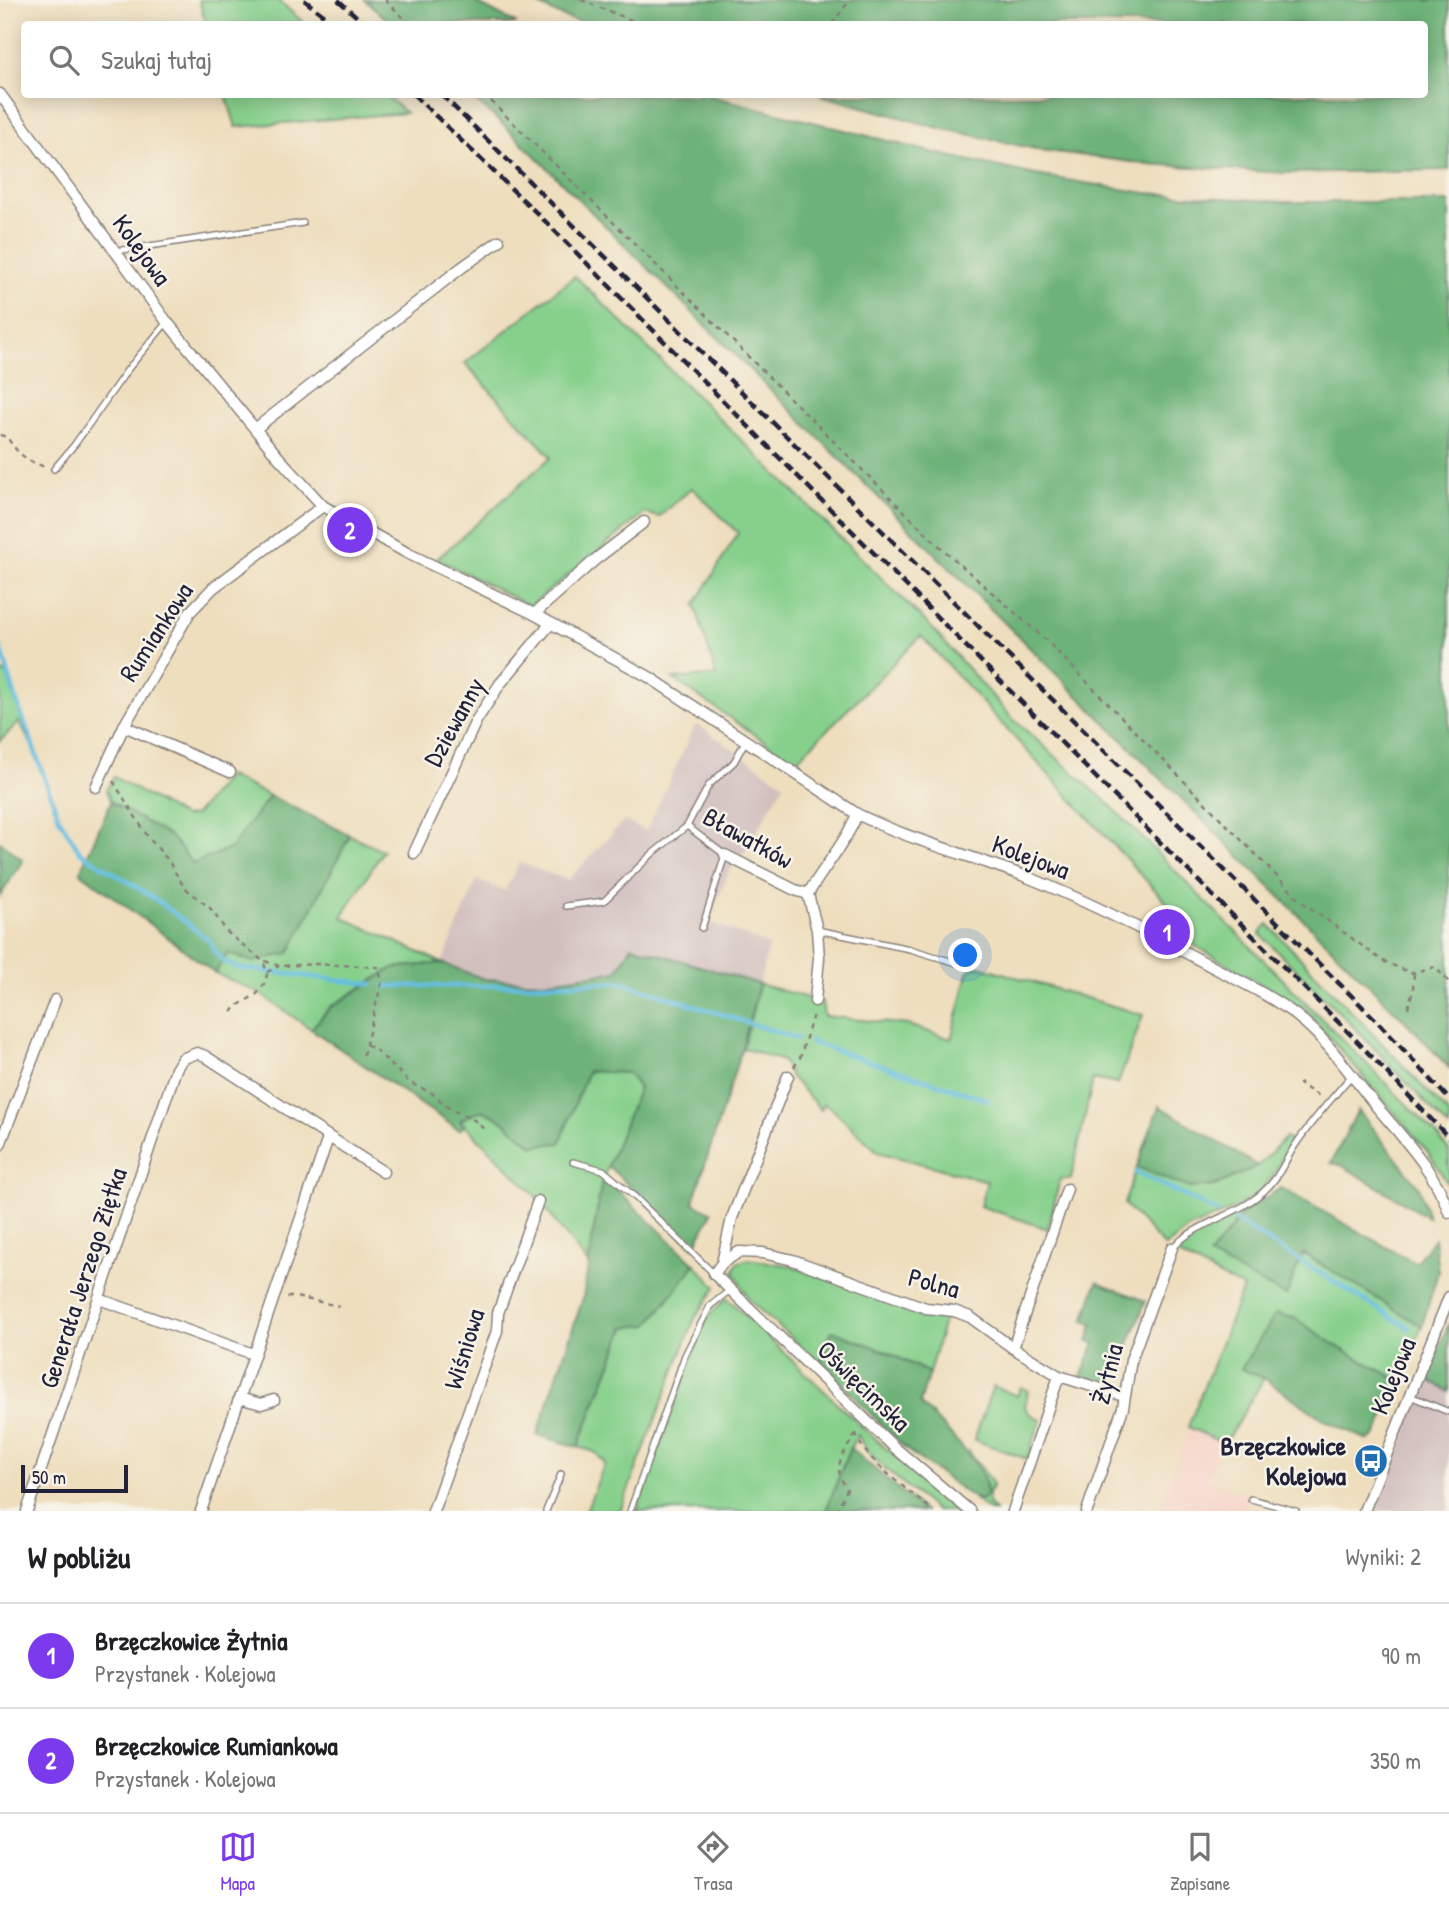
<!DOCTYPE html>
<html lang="pl">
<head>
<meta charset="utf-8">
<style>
  :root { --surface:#fff; --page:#f6f6f6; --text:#202124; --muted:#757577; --line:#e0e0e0; --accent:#7c3aed }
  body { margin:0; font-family:"Patrick Hand",sans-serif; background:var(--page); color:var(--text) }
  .scale { position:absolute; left:21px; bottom:18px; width:107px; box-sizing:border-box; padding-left:7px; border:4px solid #22223b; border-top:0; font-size:19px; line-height:24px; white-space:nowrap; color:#22223b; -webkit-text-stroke:5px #f7f3e8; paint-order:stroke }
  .you { position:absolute; left:966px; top:956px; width:24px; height:24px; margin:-18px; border:5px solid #fff; border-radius:50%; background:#1a73e8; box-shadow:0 0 0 10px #1a73e833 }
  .badge { display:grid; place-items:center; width:46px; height:46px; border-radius:50%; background:var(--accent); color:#fff; font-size:23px; font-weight:700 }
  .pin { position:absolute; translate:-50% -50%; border:4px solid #fff; box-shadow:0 2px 7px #0006 }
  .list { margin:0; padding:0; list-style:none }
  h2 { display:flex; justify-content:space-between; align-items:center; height:91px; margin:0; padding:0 28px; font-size:30px }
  h2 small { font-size:23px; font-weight:400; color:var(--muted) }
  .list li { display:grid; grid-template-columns:46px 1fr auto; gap:21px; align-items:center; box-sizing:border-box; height:105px; padding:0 28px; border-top:2px solid var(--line) }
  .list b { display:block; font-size:26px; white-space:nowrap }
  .list p { margin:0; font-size:23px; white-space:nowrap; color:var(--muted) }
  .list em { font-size:23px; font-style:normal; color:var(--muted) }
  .icon { flex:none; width:38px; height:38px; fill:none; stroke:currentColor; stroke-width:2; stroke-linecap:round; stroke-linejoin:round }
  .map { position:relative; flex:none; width:1449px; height:1511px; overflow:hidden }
  .search { position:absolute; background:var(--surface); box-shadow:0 4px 18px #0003; left:21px; right:21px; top:21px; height:77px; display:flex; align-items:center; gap:18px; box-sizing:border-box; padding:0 24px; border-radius:7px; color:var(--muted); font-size:26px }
  .sheet { height:301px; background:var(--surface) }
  nav { display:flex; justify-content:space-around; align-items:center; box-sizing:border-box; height:98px; border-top:2px solid var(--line); background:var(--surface); font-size:19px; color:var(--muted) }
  nav a { display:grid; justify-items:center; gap:4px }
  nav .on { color:var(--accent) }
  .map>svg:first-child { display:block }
  .built { fill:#f6d2c4 }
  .industrial { fill:#d1bfbe }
  .green { fill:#87d08c; stroke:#547964; stroke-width:2 }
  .forest { fill:#6db278; stroke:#486a5a; stroke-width:2 }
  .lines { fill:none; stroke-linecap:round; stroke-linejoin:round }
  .stream { stroke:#64bee2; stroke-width:4.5 }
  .lane-casing { stroke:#88807c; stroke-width:8 }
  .street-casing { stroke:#88807c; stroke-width:13 }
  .path { stroke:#88807c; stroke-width:2.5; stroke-dasharray:5 5; stroke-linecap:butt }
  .lane { stroke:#fff; stroke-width:5 }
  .street { stroke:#fff; stroke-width:10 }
  .rail { stroke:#22223b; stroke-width:4.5; stroke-dasharray:10 5; stroke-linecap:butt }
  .labels { text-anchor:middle; stroke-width:5; stroke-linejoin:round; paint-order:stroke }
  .street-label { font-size:26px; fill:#22223b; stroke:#f7f3e8 }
  .poi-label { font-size:26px; font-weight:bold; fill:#22223b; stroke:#f7f3e8; text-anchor:end }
</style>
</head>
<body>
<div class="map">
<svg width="1449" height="1511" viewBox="0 0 1449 1511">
  <rect width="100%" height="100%" fill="#f7f3e8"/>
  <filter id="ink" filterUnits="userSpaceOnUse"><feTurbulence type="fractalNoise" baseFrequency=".0143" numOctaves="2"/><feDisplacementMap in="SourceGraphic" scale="14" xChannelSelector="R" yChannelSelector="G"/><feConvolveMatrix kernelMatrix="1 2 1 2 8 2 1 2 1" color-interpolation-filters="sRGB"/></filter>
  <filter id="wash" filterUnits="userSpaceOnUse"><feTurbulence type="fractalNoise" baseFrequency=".00686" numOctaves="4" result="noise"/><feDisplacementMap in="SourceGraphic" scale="28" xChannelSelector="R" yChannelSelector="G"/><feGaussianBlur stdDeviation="1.57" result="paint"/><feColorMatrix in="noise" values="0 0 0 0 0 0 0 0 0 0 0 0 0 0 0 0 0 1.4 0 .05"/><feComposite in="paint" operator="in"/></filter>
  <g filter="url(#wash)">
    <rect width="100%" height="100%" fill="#eedebd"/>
    <!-- built -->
    <polygon class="built" points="1189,1428 1225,1444 1207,1478 1250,1496 1246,1507 1258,1511 1157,1511"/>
    <!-- industrial -->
    <g class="industrial">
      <polygon points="696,724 784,784 741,858 728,873 709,922 769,945 759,984 632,946 617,971 544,982 484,979 442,963 477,880 505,891 519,863 568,880 624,821 646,831"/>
      <polygon points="1426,1378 1449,1392 1449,1511 1377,1511"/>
    </g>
    <!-- green -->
    <g class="green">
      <polygon points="199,0 278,0 305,24 206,24"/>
      <polygon points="226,95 385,95 406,113 236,127"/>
      <polygon points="575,276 929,625 1012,718 1111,806 1438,1136 1449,1151 1449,1185 1428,1152 1307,1011 1184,939 1190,928 921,636 795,762 673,679 716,675 695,605 738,533 692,488 659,517 645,513 530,606 437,559 551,457 465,363"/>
      <polygon points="2,672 7,674 30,742 19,722 0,741 0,674"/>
      <polygon points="228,776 270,796 231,848 193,864 170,837 111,802 106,790 114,777 184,817 195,815"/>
      <polygon points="350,835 383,851 342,917 442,963 393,968 330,1007 311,1029 259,993 215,973 228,953 254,962 289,953"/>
      <polygon points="1268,924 1449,1114 1449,1128 1361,1034 1260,934"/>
      <polygon points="979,966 1143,1015 1118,1084 1093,1079 1071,1179 1060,1179 1048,1229 980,1206 987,1181 878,1152 830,1107 823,1104 821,1110 790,1076 783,1061 743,1048 759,984 822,1002 824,1016 908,1025 951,1039 969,970"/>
      <polygon points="588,1071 628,1073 639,1088 602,1181 588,1264 533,1193 460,1120 482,1110 501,1119 533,1146"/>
      <polygon points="1285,1138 1291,1141 1275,1173 1259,1193 1225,1213 1189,1228 1165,1247 1124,1204 1137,1167 1189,1188 1214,1186 1258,1166"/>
      <polygon points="1245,1211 1209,1256 1302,1253 1422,1326 1400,1381 1343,1350 1294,1318 1242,1369 1264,1378 1225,1444 1188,1427 1243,1288 1177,1254 1183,1241"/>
      <polygon points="748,1259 792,1266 921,1313 945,1317 929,1373 885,1351 832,1331 820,1363 749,1300 734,1271 737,1263"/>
      <polygon points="695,1264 716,1287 695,1318 620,1511 586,1511 605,1463 595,1452 578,1447 626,1326 648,1325"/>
      <path d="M727 1298 863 1428 958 1511H936C917 1492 867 1461 858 1435L848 1452 826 1511H637L698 1338 711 1313Z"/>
      <polygon points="993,1386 1017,1396 1021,1387 1028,1390 1025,1407 1029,1413 1041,1420 1027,1459 974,1440"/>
      <polygon points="969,1451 993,1484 988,1496 988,1504 995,1511 989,1511 972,1497 981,1500 987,1486 967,1455"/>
    </g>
    <!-- forest -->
    <g class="forest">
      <polygon points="365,0 471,0 517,24 392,24"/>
      <polygon points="529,0 1449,0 1449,170 1284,173 1147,164 1040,150 939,128 820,95 1424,94 1424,24 585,24 561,16"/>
      <polygon points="469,95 707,95 935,153 1036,175 1146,193 1286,202 1449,202 1449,1068 1415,1031 507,128"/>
      <polygon points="270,796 350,835 289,953 253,962 228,953 215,973 80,872 111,802 171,837 193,864 231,848"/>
      <polygon points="0,842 23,860 0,896"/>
      <polygon points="632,946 759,984 742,1048 693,1202 712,1213 694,1247 608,1166 639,1088 628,1073 588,1071 560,1143 533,1146 501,1119 482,1110 460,1120 465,1126 459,1130 311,1029 330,1008 393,968 442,963 484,979 544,982 617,971"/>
      <polygon points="1159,1106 1258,1166 1214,1186 1189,1188 1137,1167"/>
      <polygon points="1358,1110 1419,1187 1428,1217 1341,1165 1331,1163"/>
      <polygon points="602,1181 613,1186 695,1264 648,1325 625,1327 578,1447 537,1435 583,1298"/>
      <polygon points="1281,1188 1415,1263 1434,1239 1438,1272 1422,1326 1303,1253 1286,1296 1209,1256 1245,1211"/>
      <polygon points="1097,1282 1146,1301 1116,1375 1106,1384 1081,1377 1095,1343 1088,1341 1093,1324 1084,1321"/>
      <polygon points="1276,1314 1294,1318 1343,1350 1400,1381 1376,1435 1368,1440 1324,1420 1264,1378 1241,1369"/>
      <polygon points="1449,1323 1449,1392 1426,1378"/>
      <path d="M832 1331 885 1351 929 1373 920 1403C939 1424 987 1465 987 1494L981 1500 972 1497 907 1450 820 1363Z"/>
      <polygon points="850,1448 924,1511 826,1511"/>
    </g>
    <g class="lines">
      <!-- stream -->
      <g class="stream">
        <polyline points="0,645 16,699 59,818 80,852 151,896 209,940 215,952 223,961 238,968 372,984"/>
        <polyline points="386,986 478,986 622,982 798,1039"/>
        <polyline points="810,1042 988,1100"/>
        <polyline points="1136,1172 1217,1212"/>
        <polyline points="1236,1221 1409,1328"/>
      </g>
    </g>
  </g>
  <g filter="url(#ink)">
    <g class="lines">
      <!-- lane casing -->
      <g class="lane-casing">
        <g id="lane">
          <polyline points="116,251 303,223"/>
          <polyline points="54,469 75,444 128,369 167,322"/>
          <polyline points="687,826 725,855 702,928"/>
          <polyline points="566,906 604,901 652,854 687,826 709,785 734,762 746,740"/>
          <polyline points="817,930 910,949 970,967"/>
          <polyline points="573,1162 603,1170 636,1198 713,1273"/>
          <path d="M1172 1248C1197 1222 1236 1216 1263 1192 1276 1181 1282 1167 1291 1152 1306 1126 1332 1099 1351 1076"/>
          <polyline points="1410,1396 1449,1412"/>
          <polyline points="1251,1499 1296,1511"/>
          <polyline points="546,1511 561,1474"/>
          <polyline points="630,1511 685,1355 710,1306 730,1290"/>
        </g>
      </g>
      <!-- street casing -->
      <g class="street-casing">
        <g id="street">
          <path d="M0 94 167 322 279 458 323 506 407 553 534 614 649 677 857 814C912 841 970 855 1027 877 1090 902 1150 933 1209 965 1239 981 1270 995 1297 1016 1328 1040 1352 1077 1377 1107 1405 1140 1435 1171 1449 1212"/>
          <polyline points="255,429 461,268 499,241"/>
          <polyline points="534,614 596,559 644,522"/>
          <polyline points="124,726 230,772"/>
          <polyline points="96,787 124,726 190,612 213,588 323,506"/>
          <polyline points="414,853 476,721 500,684 551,623"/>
          <polyline points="725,855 795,890 808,894"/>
          <path d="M815 1001 819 958 817 930 808 894C823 868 847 841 857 814"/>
          <polyline points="788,1076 732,1218 722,1263 714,1274 894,1447 970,1511"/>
          <polyline points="0,1145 55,1000"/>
          <polyline points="722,1263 739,1252 763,1253 793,1260 926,1308 954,1311 970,1317 1013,1348 1059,1376 1124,1396"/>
          <polyline points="99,1299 253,1354"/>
          <polyline points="1013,1348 1067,1189"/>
          <polyline points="239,1398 261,1404 274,1400"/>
          <polyline points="27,1511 176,1069 182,1059 197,1053 205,1056 383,1172"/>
          <polyline points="201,1511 328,1138"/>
          <polyline points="433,1511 497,1331 498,1313 538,1201"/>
          <polyline points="1013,1511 1059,1376"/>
          <polyline points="1087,1511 1123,1408 1131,1360 1172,1248"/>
          <polyline points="1364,1511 1449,1297"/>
        </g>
      </g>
      <!-- path -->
      <g class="path">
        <polyline points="385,0 410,24"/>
        <polyline points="581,0 641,24"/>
        <polyline points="832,24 850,0"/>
        <polyline points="484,94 937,544 1047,641 1302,902 1383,961 1411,973 1435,967 1449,982"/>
        <path d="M0 435 7 437C17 453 27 462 46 467"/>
        <polyline points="113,781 148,837 168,860 184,887 210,908 228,933 264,962 267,975 264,984 257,994 237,1006 232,1012"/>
        <polyline points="265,961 279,966 316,964 378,967 382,981 363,1056"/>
        <polyline points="267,972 279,966"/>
        <polyline points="1408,1008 1413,990 1414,972"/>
        <polyline points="367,1045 378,1052 410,1083 432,1093 450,1109 474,1120 487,1132"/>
        <polyline points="794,1067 800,1058 814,1011"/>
        <polyline points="1301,1083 1299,1084 1321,1097"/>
        <polyline points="287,1297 296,1297 339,1306"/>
        <path d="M856 1433C860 1457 914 1494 933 1511"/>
        <path d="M837 1511 847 1489C830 1465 844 1455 856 1433"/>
      </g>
      <!-- lane -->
      <use href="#lane" class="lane"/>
      <!-- street -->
      <use href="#street" class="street"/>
      <!-- rail -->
      <g class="rail">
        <polyline points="304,0 335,24"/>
        <polyline points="338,0 365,24"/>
        <polyline points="413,94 545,221 1354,1038 1449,1138"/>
        <polyline points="441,94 1376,1020 1449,1099"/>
      </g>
    </g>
  </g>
  <!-- icons -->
  <defs>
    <g id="bus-disc" transform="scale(1.75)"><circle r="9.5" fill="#1f6fb2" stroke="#f7f3e8"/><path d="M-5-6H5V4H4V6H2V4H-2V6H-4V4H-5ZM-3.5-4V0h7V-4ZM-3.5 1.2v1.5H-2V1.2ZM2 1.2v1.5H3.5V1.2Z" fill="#fff"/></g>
  </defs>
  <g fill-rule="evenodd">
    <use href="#bus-disc" x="1371" y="1461"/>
  </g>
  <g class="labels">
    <!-- street labels -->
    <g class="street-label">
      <text transform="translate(142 250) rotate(54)" y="9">Kolejowa</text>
      <text transform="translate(156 632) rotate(-57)" y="9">Rumiankowa</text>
      <text transform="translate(454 722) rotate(-61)" y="9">Dziewanny</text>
      <text transform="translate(748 838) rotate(29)" y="9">Bławatków</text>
      <text transform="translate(1031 857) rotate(21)" y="9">Kolejowa</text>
      <text transform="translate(83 1278) rotate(-72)" y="9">Generała Jerzego Ziętka</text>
      <text transform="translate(934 1283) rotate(15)" y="9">Polna</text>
      <text transform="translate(464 1349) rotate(-73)" y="9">Wiśniowa</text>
      <text transform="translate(1107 1374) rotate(-76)" y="9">Żytnia</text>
      <text transform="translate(1393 1376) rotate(-68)" y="9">Kolejowa</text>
      <text transform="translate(864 1386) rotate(44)" y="9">Oświęcimska</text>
    </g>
    <!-- poi labels -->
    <g class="poi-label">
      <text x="1346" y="1455">Brzęczkowice<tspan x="1346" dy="30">Kolejowa</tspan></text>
    </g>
  </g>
</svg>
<div class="scale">50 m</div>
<div class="you"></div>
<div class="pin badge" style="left:1167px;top:932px">1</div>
<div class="pin badge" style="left:350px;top:530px">2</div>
<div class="search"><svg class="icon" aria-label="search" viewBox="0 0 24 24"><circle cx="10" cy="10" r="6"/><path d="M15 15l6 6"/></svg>Szukaj tutaj</div>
</div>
<section class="sheet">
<h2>W pobliżu<small>Wyniki: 2</small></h2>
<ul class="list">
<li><span class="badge">1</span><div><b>Brzęczkowice Żytnia</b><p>Przystanek · Kolejowa</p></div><em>90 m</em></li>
<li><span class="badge">2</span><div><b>Brzęczkowice Rumiankowa</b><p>Przystanek · Kolejowa</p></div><em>350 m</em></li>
</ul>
</section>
<nav>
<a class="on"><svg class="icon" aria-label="map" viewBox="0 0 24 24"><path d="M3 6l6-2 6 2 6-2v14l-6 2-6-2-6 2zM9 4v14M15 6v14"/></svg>Mapa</a>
<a><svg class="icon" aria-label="directions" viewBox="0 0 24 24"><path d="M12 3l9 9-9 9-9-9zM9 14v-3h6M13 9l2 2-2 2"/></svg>Trasa</a>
<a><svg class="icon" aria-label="saved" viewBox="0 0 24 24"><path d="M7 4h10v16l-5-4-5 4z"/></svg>Zapisane</a>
</nav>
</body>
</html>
